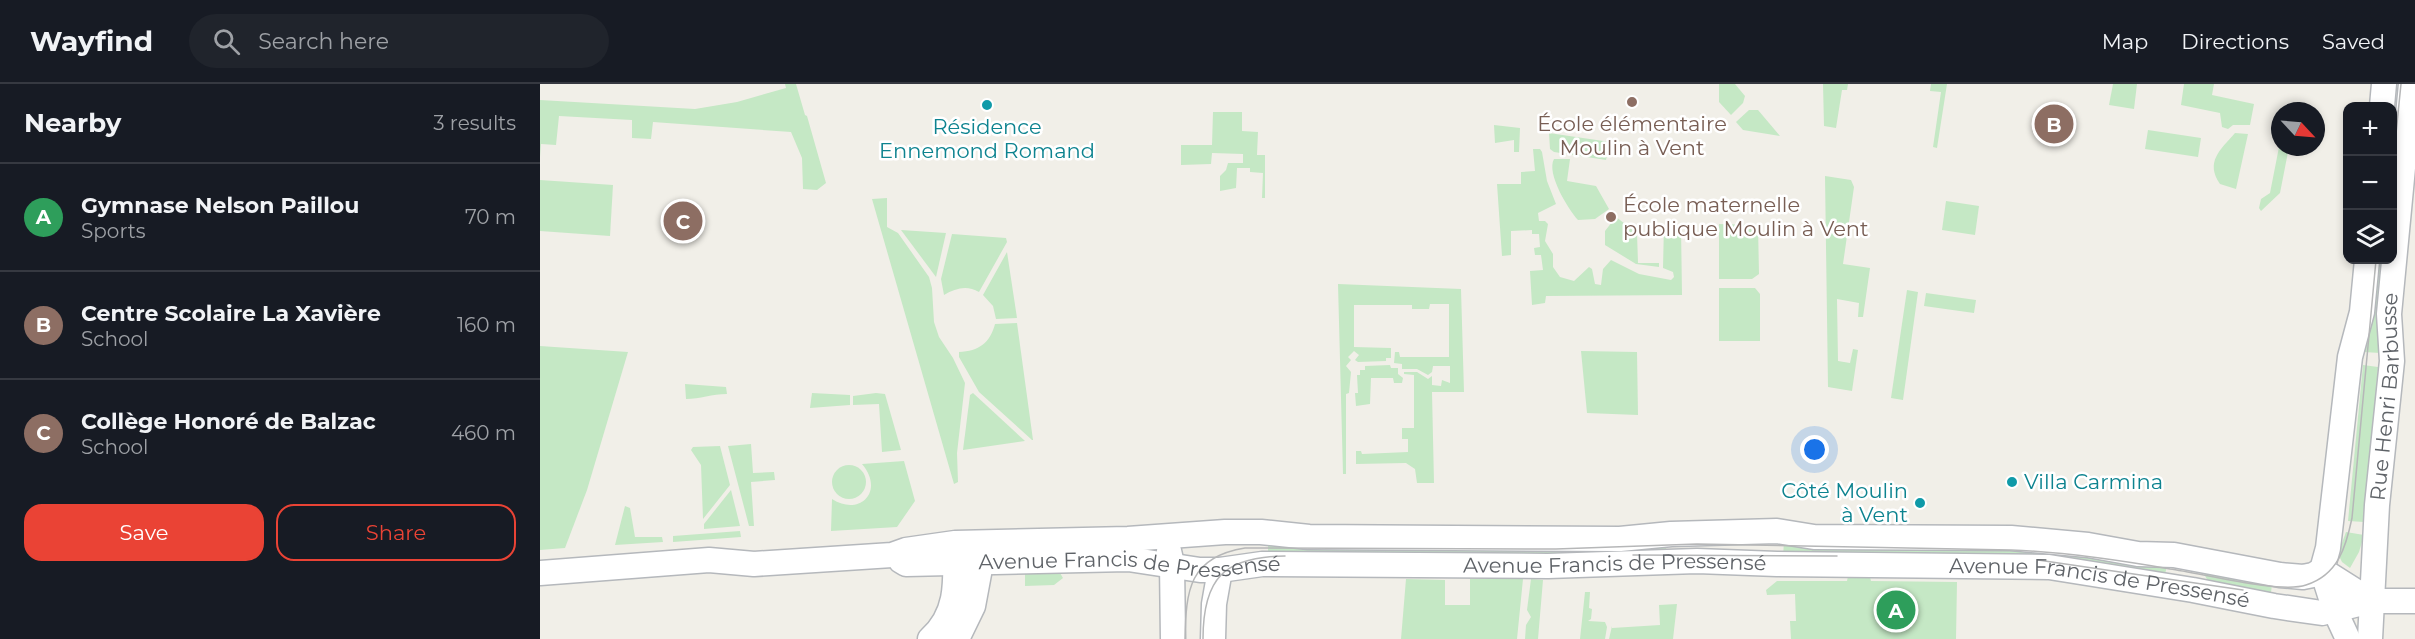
<!DOCTYPE html>
<html lang="en">
<head>
<meta charset="utf-8">
<style>
  :root { --surface:#171b24; --page:#20242c; --text:#f1f3f6; --muted:#9ea1a6; --line:#363941; --accent:#ea4335 }
  body { margin:0; font-family:Montserrat,sans-serif; background:var(--page); color:var(--text) }
  .controls { position:absolute; right:18px; top:18px; display:grid; overflow:hidden; border-radius:12px; box-shadow:0 3px 9px #0003 }
  .controls button { width:54px; height:54px; display:grid; place-items:center; padding:0; border:0; border-bottom:2px solid var(--line); background:var(--surface); color:var(--text); font:30px sans-serif }
  .compass { position:absolute; left:1731px; top:18px; width:54px; height:54px; border-radius:50%; background:var(--surface); box-shadow:0 3px 9px #0003; rotate:116deg }
  .you { position:absolute; left:1275px; top:366px; width:21px; height:21px; margin:-15px; border:4px solid #fff; border-radius:50%; background:#1a73e8; box-shadow:0 0 0 9px #1a73e833 }
  .badge { display:grid; place-items:center; width:39px; height:39px; border-radius:50%; background:var(--accent); color:#fff; font-size:20px; font-weight:700 }
  .pin { position:absolute; translate:-50% -50%; border:3px solid #fff; box-shadow:0 2px 6px #0006 }
  .list { margin:0; padding:0; list-style:none }
  h2 { display:flex; justify-content:space-between; align-items:center; height:78px; margin:0; padding:0 24px; font-size:26px }
  h2 small { font-size:20px; font-weight:400; color:var(--muted) }
  .list li { display:grid; grid-template-columns:39px 1fr auto; gap:18px; align-items:center; box-sizing:border-box; height:108px; padding:0 24px; border-top:2px solid var(--line) }
  .list b { display:block; font-size:22px; white-space:nowrap }
  .list p { margin:0; font-size:20px; white-space:nowrap; color:var(--muted) }
  .list em { font-size:20px; font-style:normal; color:var(--muted) }
  .actions { display:flex; gap:12px; padding:18px 24px }
  .actions a { flex:1; padding:14px 0; border:2px solid var(--accent); border-radius:18px; text-align:center; font-size:21px; color:var(--accent) }
  .actions .main { background:var(--accent); color:#fff }
  .icon { flex:none; width:33px; height:33px; fill:none; stroke:currentColor; stroke-width:2; stroke-linecap:round; stroke-linejoin:round }
  .map { position:relative; flex:none; width:1875px; height:555px; overflow:hidden }
  header { display:flex; align-items:center; gap:36px; box-sizing:border-box; height:84px; padding:0 30px; background:var(--surface); border-bottom:2px solid var(--line) }
  header strong { font-size:28px }
  nav { display:flex; gap:33px; margin-inline-start:auto; font-size:21px }
  .search { width:420px; height:54px; background:var(--page); display:flex; align-items:center; gap:15px; box-sizing:border-box; padding:0 21px; border-radius:33px; color:var(--muted); font-size:22px }
  main { display:flex }
  aside { flex:1; background:var(--surface) }
  .map>svg:first-child { display:block }
  .green { fill:#c5e8c5 }
  .lines { fill:none; stroke-linecap:round; stroke-linejoin:round }
  .minor-casing { stroke:#b5b8bc; stroke-width:27 }
  .minor { stroke:#fff; stroke-width:24 }
  .tram { stroke:#b6b7b8; stroke-width:1.5 }
  .education-dot { fill:#8d6e63; stroke:#fff; stroke-width:2 }
  .culture-dot { fill:#0f9aa8; stroke:#fff; stroke-width:2 }
  .labels { text-anchor:middle; stroke-width:5; stroke-linejoin:round; paint-order:stroke }
  .education-label { font-size:21px; fill:#785e54; stroke:#fff }
  .culture-label { font-size:21px; fill:#0d838f; stroke:#fff }
  .street-label { font-size:21px; fill:#5f6368; stroke:#fff }
</style>
</head>
<body>
<header>
<strong>Wayfind</strong>
<div class="search"><svg class="icon" aria-label="search" viewBox="0 0 24 24"><circle cx="10" cy="10" r="6"/><path d="M15 15l6 6"/></svg>Search here</div>
<nav><a>Map</a><a>Directions</a><a>Saved</a></nav>
</header>
<main>
<aside>
<h2>Nearby<small>3 results</small></h2>
<ul class="list">
<li><span class="badge" style="background:#2e9e5b">A</span><div><b>Gymnase Nelson Paillou</b><p>Sports</p></div><em>70 m</em></li>
<li><span class="badge" style="background:#8d6e63">B</span><div><b>Centre Scolaire La Xavière</b><p>School</p></div><em>160 m</em></li>
<li><span class="badge" style="background:#8d6e63">C</span><div><b>Collège Honoré de Balzac</b><p>School</p></div><em>460 m</em></li>
</ul>
<div class="actions"><a class="main">Save</a><a>Share</a></div>
</aside>
<div class="map">
<svg width="1875" height="555" viewBox="0 0 1875 555">
  <rect width="100%" height="100%" fill="#f1efe8"/>
  <!-- green -->
  <g class="green">
    <polygon points="245,0 256,0 265,31 267,32 286,99 277,106 263,105 262,74 251,48 113,38 111,55 92,54 92,36 19,32 16,61 1,60 0,73 0,16 155,25 197,18 246,4"/>
    <polygon points="1179,0 1195,0 1205,12 1203,19 1191,31 1179,18"/>
    <polygon points="1283,0 1308,0 1307,6 1302,6 1296,44 1284,42"/>
    <polygon points="1391,0 1407,0 1397,64 1393,63 1401,8 1390,7"/>
    <polygon points="1573,0 1597,0 1594,25 1569,21"/>
    <polygon points="1644,0 1674,0 1672,11 1714,20 1710,41 1693,41 1688,45 1682,43 1680,29 1641,21"/>
    <polygon points="1209,26 1218,26 1240,52 1203,46 1196,38"/>
    <polygon points="673,28 702,28 702,47 718,48 717,71 725,71 725,114 722,114 723,89 710,88 710,84 697,84 696,104 680,107 680,92 686,86 688,79 703,79 703,70 672,69 671,80 641,81 641,61 672,61"/>
    <polygon points="954,41 980,44 979,68 974,68 974,56 955,59"/>
    <polygon points="1608,46 1661,54 1658,73 1605,65"/>
    <polygon points="1009,49 1070,58 1066,76 1014,68 1010,65"/>
    <path d="M1695 49 1708 50 1696 105 1680 100C1665 78 1680 66 1695 49Z"/>
    <polygon points="1740,58 1740,63 1749,63 1740,109 1721,127 1719,124 1721,115 1730,109"/>
    <polygon points="993,65 1000,65 1002,68 1007,97 1016,120 998,129 999,137 1005,137 1008,140 1005,157 1013,170 1013,183 1020,193 1034,197 1049,183 1052,185 1055,200 1061,201 1063,185 1071,176 1099,190 1131,196 1134,193 1133,188 1123,184 1124,141 1141,142 1142,211 1006,212 1005,219 992,221 990,187 1003,186 1001,171 995,171 994,164 1000,163 999,150 992,150 992,146 971,147 971,171 962,172 957,100 981,100 981,88 995,87"/>
    <path d="M1014 75H1030L1027 97 1056 102 1069 125 1055 135 1038 136C1028 125 1006 89 1014 75Z"/>
    <polygon points="1285,92 1311,96 1314,103 1303,180 1330,184 1323,233 1318,233 1319,219 1297,215 1298,277 1310,279 1313,265 1318,266 1312,307 1288,303"/>
    <polygon points="0,96 73,101 70,152 0,147"/>
    <polygon points="347,114 347,143 358,149 389,193 392,204 394,238 399,253 413,274 425,299 417,369 418,398 414,400 332,115"/>
    <polygon points="1406,117 1439,122 1435,151 1402,146"/>
    <polygon points="1076,133 1097,149 1098,179 1119,179 1119,183 1096,180 1065,161 1065,147"/>
    <polygon points="1179,140 1218,141 1219,190 1212,195 1179,195"/>
    <polygon points="361,146 406,149 396,193"/>
    <path d="M412 150 466 154 467 158 439 208C427 201 416 204 404 211L401 195Z"/>
    <polygon points="467,168 477,234 456,235 453,222 443,211"/>
    <polygon points="1832,176 1849,176 1840,269 1824,268"/>
    <polygon points="798,200 921,205 924,308 892,308 894,399 877,399 875,385 866,379 816,380 816,367 821,367 822,370 868,368 868,355 862,355 862,344 874,344 874,291 864,290 864,288 877,288 888,295 892,292 892,301 901,302 902,296 910,299 910,282 893,282 892,288 888,291 877,285 862,285 862,280 854,279 855,268 859,268 860,273 909,273 909,220 890,220 889,225 872,225 872,221 814,221 814,263 851,264 851,274 846,274 846,277 818,278 815,276 819,271 814,267 808,273 811,276 806,282 811,288 809,309 806,310 806,390 803,390"/>
    <polygon points="1179,204 1215,204 1220,210 1220,257 1179,257"/>
    <polygon points="1367,206 1378,208 1363,316 1351,314"/>
    <polygon points="1386,209 1436,216 1434,229 1384,222"/>
    <path d="M477 239 493 356H492L439 308 419 273V268C439 267 450 259 455 240Z"/>
    <polygon points="0,262 88,268 47,406 25,464 0,466"/>
    <polygon points="1041,267 1097,268 1098,331 1047,329"/>
    <polygon points="850,281 851,284 858,284 858,290 863,294 862,299 854,299 853,294 831,294 830,320 816,322 815,309 818,309 817,291 820,291 820,286 825,286 825,282"/>
    <polygon points="1823,281 1838,283 1824,438 1808,437"/>
    <path d="M145 300 186 303 187 310C172 310 160 315 146 315Z"/>
    <polygon points="272,309 310,311 310,321 270,324"/>
    <polygon points="336,309 345,310 361,366 342,368 339,320 313,321 313,312"/>
    <polygon points="433,309 485,357 423,366 430,311"/>
    <polygon points="211,360 213,389 234,388 235,396 211,398 214,442 209,442 188,362"/>
    <polygon points="180,362 190,401 163,435 161,381 151,366 153,363"/>
    <path d="M364 377 375 417 357 443 291 447 292 415C320 433 345 407 322 380Z"/>
    <circle cx="309" cy="398" r="17"/>
    <polygon points="191,406 200,442 164,445 164,440"/>
    <polygon points="85,422 90,424 95,453 122,453 123,458 75,461"/>
    <polygon points="200,447 201,453 133,458 133,452"/>
    <polygon points="1806,448 1824,451 1819,468 1810,484 1802,478 1798,470"/>
    <polygon points="1125,452 1127,473 728,475 728,454"/>
    <polygon points="1244,455 1404,461 1628,476 1624,496 1243,475"/>
    <polygon points="1663,488 1733,494 1730,515 1669,499"/>
    <polygon points="520,489 523,494 514,501 485,502 485,490"/>
    <polygon points="1308,492 1330,493 1331,497 1417,498 1416,555 1251,555 1250,537 1256,537 1255,510 1227,511 1226,506 1237,497 1307,497"/>
    <polygon points="866,495 905,496 905,521 930,521 930,495 983,495 977,555 861,555"/>
    <polygon points="991,495 1003,496 998,555 985,555 986,541 991,533 987,526"/>
    <polygon points="1045,508 1050,508 1049,524 1052,525 1051,535 1048,537 1065,538 1067,543 1065,555 1040,555"/>
    <polygon points="1137,520 1133,555 1069,555 1072,542 1072,544 1120,541 1119,521"/>
  </g>
  <g class="lines">
    <!-- minor casing -->
    <g class="minor-casing">
      <g id="minor">
        <polyline points="1842,22 1844,0"/>
        <polyline points="629,467 632,480 633,555"/>
        <path id="s1" d="M361 477 366 480 588 475 660 486H680L722 480 1008 482 1157 477 1237 480 1509 483 1653 506 1734 522 1782 529 1831 517H1875"/>
        <polyline points="1782,486 1788,464 1810,273 1822,228 1827,176"/>
        <polyline points="1782,486 1795,527 1808,555"/>
        <polyline points="1782,486 1831,517"/>
        <polyline points="0,489 169,476 214,480 352,471 366,466 415,459 588,455 685,448 721,448 769,453 1080,455 1131,450 1237,447 1274,453 1471,454 1548,461 1598,470 1634,471 1740,491 1763,493 1773,491 1782,486"/>
        <path d="M390 555C418 530 416 498 415 463"/>
        <polyline points="417,555 433,522 441,479"/>
        <polyline points="673,555 674,520 680,486"/>
        <path id="s2" d="M1830 555 1837 421 1852 277 1849 230 1871 0"/>
      </g>
    </g>
    <!-- minor -->
    <use href="#minor" class="minor"/>
    <!-- tram -->
    <g class="tram">
      <polyline points="1852,89 1861,0"/>
      <polyline points="1093,471 1297,472"/>
      <polyline points="1498,476 1703,506"/>
      <path d="M645 555C646 506 649 473 705 464L1016 465 1157 460 1471 466C1525 468 1578 476 1630 485 1661 489 1740 510 1766 501 1798 491 1806 463 1812 434L1836 176"/>
      <path d="M663 555C663 494 684 473 745 472"/>
    </g>
  </g>
  <!-- markers -->
  <g class="education-dot">
    <circle cx="1092" cy="18" r="6"/>
    <circle cx="1071" cy="133" r="6"/>
  </g>
  <g class="culture-dot">
    <circle cx="447" cy="21" r="6"/>
    <circle cx="1472" cy="398" r="6"/>
    <circle cx="1380" cy="419" r="6"/>
  </g>
  <g class="labels">
    <!-- education labels -->
    <g class="education-label">
      <text x="1092" y="47">École élémentaire<tspan x="1092" dy="24">Moulin à Vent</tspan></text>
      <text x="1083" y="128" text-anchor="start">École maternelle<tspan x="1083" dy="24">publique Moulin à Vent</tspan></text>
    </g>
    <!-- culture labels -->
    <g class="culture-label">
      <text x="447" y="50">Résidence<tspan x="447" dy="24">Ennemond Romand</tspan></text>
      <text x="1484" y="405" text-anchor="start">Villa Carmina</text>
      <text x="1368" y="414" text-anchor="end">Côté Moulin<tspan x="1368" dy="24">à Vent</tspan></text>
    </g>
    <!-- street labels -->
    <g class="street-label">
      <text dy="7" stroke="none"><textPath href="#s2" startOffset="243">Rue Henri Barbusse</textPath></text>
      <text dy="7" stroke="none"><textPath href="#s1" startOffset="230">Avenue Francis de Pressensé</textPath></text>
      <text dy="7" stroke="none"><textPath href="#s1" startOffset="716">Avenue Francis de Pressensé</textPath></text>
      <text dy="7" stroke="none"><textPath href="#s1" startOffset="1202">Avenue Francis de Pressensé</textPath></text>
    </g>
  </g>
</svg>
<div class="controls">
<button>+</button>
<button>−</button>
<button><svg class="icon" aria-label="layers" viewBox="0 0 24 24"><path d="M12 4l9 5-9 5-9-5zM3 14l9 5 9-5"/></svg></button>
</div>
<svg class="compass" viewBox="-18 -18 36 36"><path d="M0-13l5 13h-10z" fill="#e53935"/><path d="M0 13l5-13h-10z" fill="#9ea1a6"/></svg>
<div class="you"></div>
<div class="pin badge" style="left:1356px;top:526px;background:#2e9e5b">A</div>
<div class="pin badge" style="left:1514px;top:40px;background:#8d6e63">B</div>
<div class="pin badge" style="left:143px;top:137px;background:#8d6e63">C</div>
</div>
</main>
</body>
</html>
